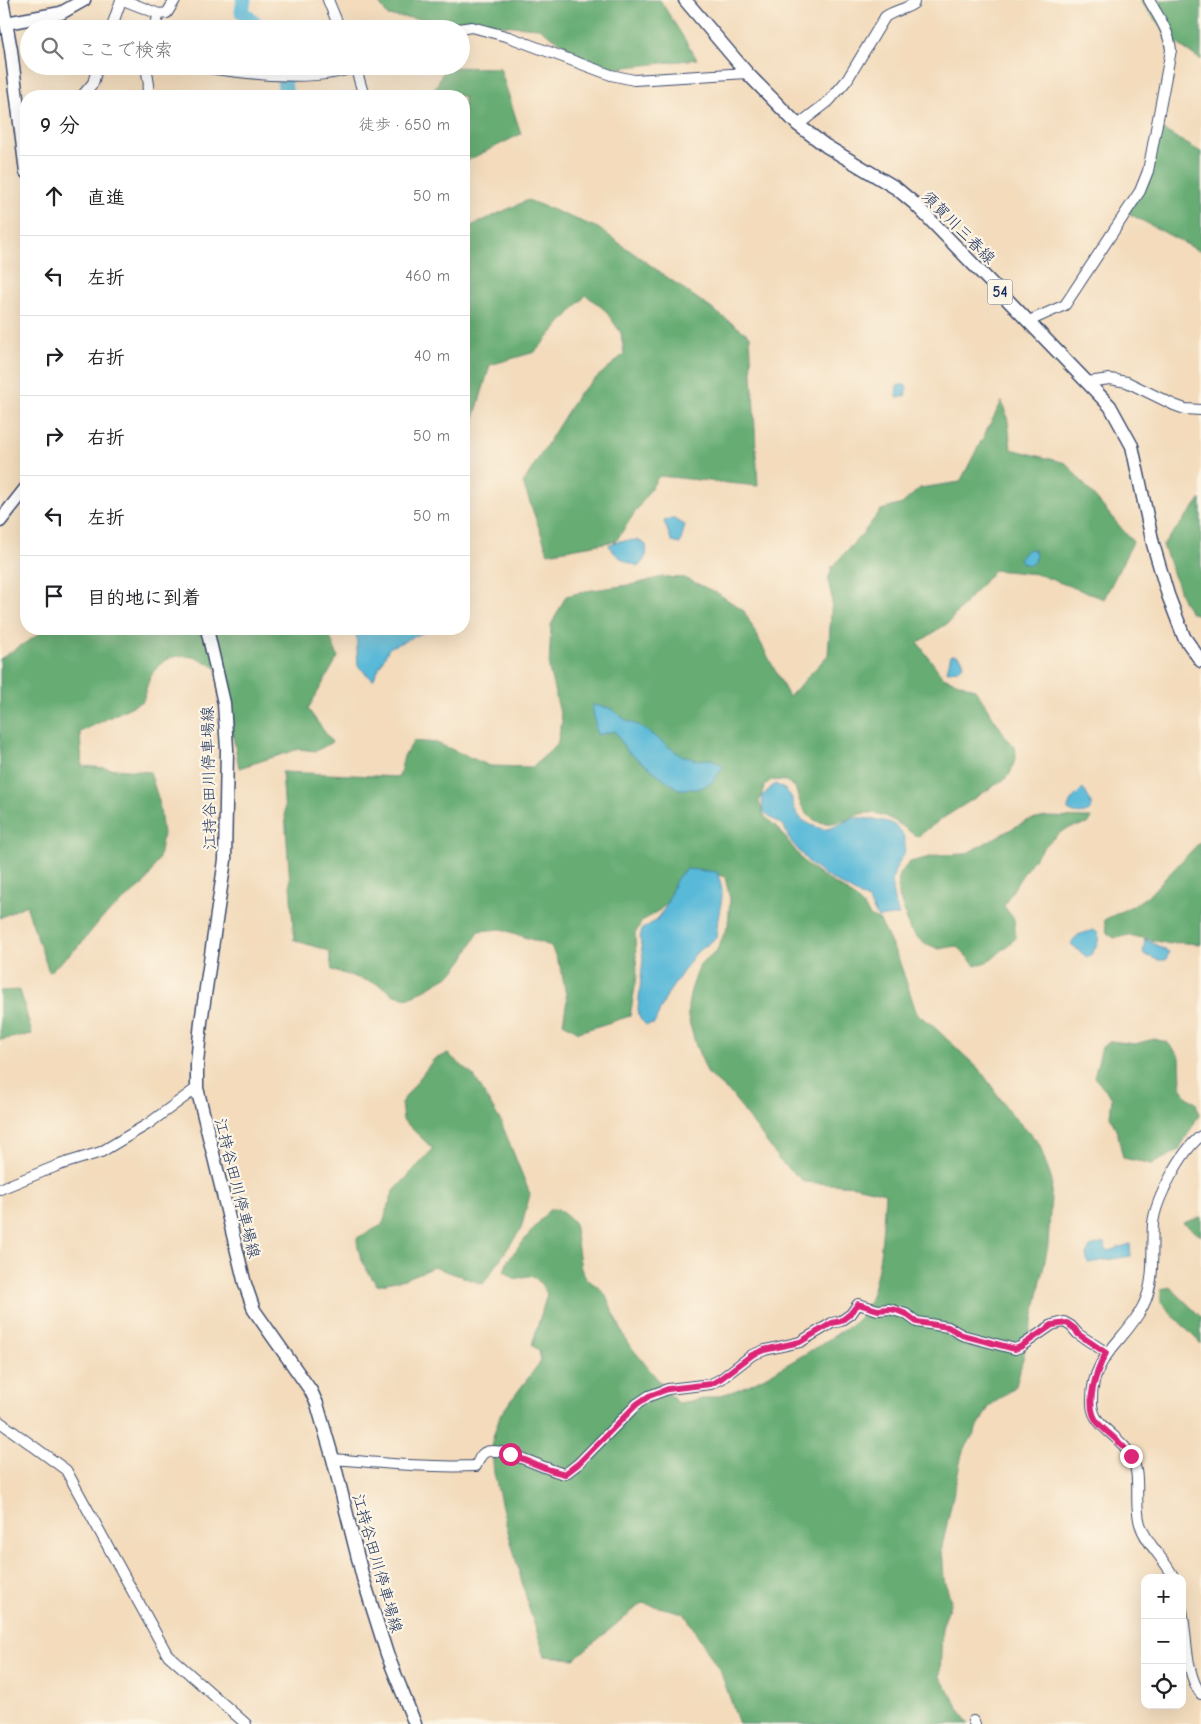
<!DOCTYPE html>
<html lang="ja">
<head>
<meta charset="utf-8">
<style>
  :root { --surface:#fff; --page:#f6f6f6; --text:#202124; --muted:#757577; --line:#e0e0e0 }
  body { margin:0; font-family:"Comic Neue","Klee One",sans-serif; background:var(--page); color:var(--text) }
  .controls { position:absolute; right:15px; bottom:15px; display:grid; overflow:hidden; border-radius:10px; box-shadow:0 5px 20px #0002 }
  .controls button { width:45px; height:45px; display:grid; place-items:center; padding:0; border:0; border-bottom:1px solid var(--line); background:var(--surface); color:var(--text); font:25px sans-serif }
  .stop { position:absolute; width:15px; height:15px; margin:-11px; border:4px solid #db2777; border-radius:50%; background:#fff }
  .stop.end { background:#db2777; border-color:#fff; box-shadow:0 1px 5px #0008 }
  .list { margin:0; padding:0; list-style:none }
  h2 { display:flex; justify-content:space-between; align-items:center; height:65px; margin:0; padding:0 20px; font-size:21px }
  h2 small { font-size:16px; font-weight:400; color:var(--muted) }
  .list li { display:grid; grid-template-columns:32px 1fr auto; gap:15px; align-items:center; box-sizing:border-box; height:80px; padding:0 20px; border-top:1px solid var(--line) }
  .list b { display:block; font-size:19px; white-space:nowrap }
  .list em { font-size:16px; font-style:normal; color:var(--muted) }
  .icon { flex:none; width:28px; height:28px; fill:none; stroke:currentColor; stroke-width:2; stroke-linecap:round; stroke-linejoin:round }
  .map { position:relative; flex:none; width:1201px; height:1724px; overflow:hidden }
  .search { position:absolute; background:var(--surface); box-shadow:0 5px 20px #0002; left:20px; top:20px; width:450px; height:55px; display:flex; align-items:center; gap:12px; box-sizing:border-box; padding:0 18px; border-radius:28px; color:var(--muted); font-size:19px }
  .panel { position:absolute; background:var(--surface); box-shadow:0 5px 20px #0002; left:20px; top:90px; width:450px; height:545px; border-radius:20px }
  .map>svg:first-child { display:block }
  .forest { fill:#66ac73; stroke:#406e68 }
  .water { fill:#59b9d8; stroke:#3a749b }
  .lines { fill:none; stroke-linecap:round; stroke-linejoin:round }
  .river { stroke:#59b9d8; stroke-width:15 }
  .minor-casing { stroke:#3b496c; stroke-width:12 }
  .major-casing { stroke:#3b496c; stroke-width:15 }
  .minor { stroke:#fff; stroke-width:10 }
  .major { stroke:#fff; stroke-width:12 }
  .route { stroke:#db2777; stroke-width:6 }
  .labels { text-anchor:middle; stroke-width:4.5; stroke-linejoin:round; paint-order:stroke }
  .shield { fill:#fcf5e5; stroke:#5e6a86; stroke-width:1 }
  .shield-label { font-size:15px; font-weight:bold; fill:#1b2f5e }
  .street-label { font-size:16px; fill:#1b2f5e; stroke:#fcf5e5 }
</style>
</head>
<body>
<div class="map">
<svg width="1201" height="1724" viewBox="0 0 1201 1724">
  <rect width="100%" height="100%" fill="#fcf5e5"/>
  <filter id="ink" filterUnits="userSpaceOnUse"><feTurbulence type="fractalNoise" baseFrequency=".02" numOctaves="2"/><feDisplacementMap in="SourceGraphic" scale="10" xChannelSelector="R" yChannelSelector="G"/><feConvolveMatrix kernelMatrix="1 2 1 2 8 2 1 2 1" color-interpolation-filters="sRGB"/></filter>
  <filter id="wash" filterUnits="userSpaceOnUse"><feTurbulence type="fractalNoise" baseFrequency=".0096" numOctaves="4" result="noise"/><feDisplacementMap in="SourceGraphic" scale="20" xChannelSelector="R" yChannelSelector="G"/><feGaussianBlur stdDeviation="1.12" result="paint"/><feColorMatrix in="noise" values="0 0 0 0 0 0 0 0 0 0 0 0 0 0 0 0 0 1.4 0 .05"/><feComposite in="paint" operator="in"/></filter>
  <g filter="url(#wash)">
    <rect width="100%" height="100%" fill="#f3dbbc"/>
    <!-- forest -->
    <g class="forest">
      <polygon points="377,0 660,0 697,59 601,70 539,28 388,16"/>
      <polygon points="1140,0 1201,0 1201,60 1170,39"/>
      <polygon points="445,67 500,68 521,134 464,162 464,96 432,96"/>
      <polygon points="1163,130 1201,152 1201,252 1128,213"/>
      <polygon points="528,200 598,228 750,336 758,486 659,476 616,541 548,553 523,483 579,393 624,354 621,333 605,310 586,295 535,352 490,365 471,429 464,441 464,229"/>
      <path d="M1002 401 1008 421 1011 449 1066 463 1133 542 1104 599 1037 574 994 570 948 623 918 643 943 677 975 689 1006 737 1015 747 1016 757 1010 774 1005 779 940 820 917 837C902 826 885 811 865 813 858 814 850 819 843 821 813 829 802 814 795 787L786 781 771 780 765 785 759 802 765 817 778 828 804 862 816 872 848 892 865 908 870 916 880 921 899 960 917 1014 931 1024 981 1071 1011 1114 1039 1143 1052 1181 1048 1245 1034 1315 1016 1386 989 1407 962 1454 942 1547 944 1579 951 1601 942 1628 940 1677 969 1724H739L721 1673 684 1613 642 1603 574 1659 545 1656 531 1615 506 1524 494 1473 492 1452 493 1438 500 1415 541 1361 539 1351 532 1345 547 1294C536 1276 536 1273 515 1279L504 1271 508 1260 549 1210 558 1209 574 1222 581 1269 586 1279 597 1286 605 1294 627 1342 677 1403C700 1400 723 1396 744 1387 761 1381 859 1324 864 1313 882 1275 882 1234 885 1193L855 1186 804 1182 779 1160 771 1148 732 1095 708 1074 696 1046 688 1018V1006L691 990 700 964 716 952 728 925 730 899 725 877 700 869 684 875 673 895 659 911 642 921 635 934 637 976 630 1016 579 1032 563 1023 567 1000 561 969 551 946 501 929 479 931 463 960 452 974 410 998 394 995 381 985 332 970 329 951 294 940 282 772 399 777 404 756 414 741 437 743 490 766 532 767 557 745 562 721 549 669 551 625 566 596 586 591 635 584 662 577 685 578 719 594 744 611 789 697 828 655 832 599 828 580 832 567 863 533 881 510 902 504 920 488 960 482Z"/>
      <polygon points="1201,499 1201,615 1191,613 1183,601 1163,545"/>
      <path d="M47 629H327L338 657 308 709 332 742 316 751 299 749 239 768 221 672C203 657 173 646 156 669 148 678 146 690 143 701L80 732 82 766 150 772 159 801 163 834 159 858 146 882 101 919 79 946 49 972 26 905 0 918V659Z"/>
      <path d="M1046 817 1092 818 1088 824C1081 826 1071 826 1065 830 1043 841 1015 884 1004 906L1014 919 1016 938 991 960 976 966 956 946 939 949 922 942 910 930 898 893 899 874 910 862 938 855 965 854 1026 821Z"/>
      <path d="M1201 841V944C1193 944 1176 941 1170 944L1129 935 1114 938 1107 933 1104 920 1136 904 1150 894Z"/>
      <polygon points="20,990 32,1034 0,1040 0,991"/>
      <polygon points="1154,1039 1167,1042 1180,1057 1181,1086 1186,1096 1196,1103 1199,1115 1178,1151 1152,1164 1123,1158 1118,1135 1110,1116 1112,1098 1094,1077 1102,1047 1111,1041 1135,1044"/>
      <path d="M448 1054 474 1076 501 1122 530 1194 521 1229 483 1284 434 1267 405 1279 377 1285C367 1272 357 1255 357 1238L382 1225 393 1192 433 1149 403 1120 401 1103 434 1059Z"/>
      <polygon points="1201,1217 1201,1236 1183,1223"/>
      <polygon points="1170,1287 1201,1317 1201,1344 1161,1303 1161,1289"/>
    </g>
    <!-- water -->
    <g class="water">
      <polygon points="900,385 905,385 907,388 905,396 898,398 896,396 897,386"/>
      <polygon points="669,519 674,519 685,525 680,544 672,542 664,521"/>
      <path d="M638 540 646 545C648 555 645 559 639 566 628 564 613 555 609 545L619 541Z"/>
      <polygon points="1028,549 1034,550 1036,554 1034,562 1030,565 1022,563 1019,559"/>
      <polygon points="356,629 431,629 389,648 373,680 358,666"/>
      <polygon points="951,655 957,655 962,659 964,664 958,670 947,671"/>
      <polygon points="592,705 610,708 627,721 640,726 680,755 696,760 711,759 723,766 713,782 698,789 678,789 627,751 615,731 597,735"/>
      <path d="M775 784C799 795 788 802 799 816 803 822 813 826 819 828 831 833 843 820 855 818 860 817 866 819 870 819 889 821 904 824 905 846 905 854 902 857 898 864 888 884 892 894 899 915L878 918 868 900 826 876 810 864 789 839 784 826 771 818 763 811 762 796Z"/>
      <path d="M1083 788 1091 802V810C1084 815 1075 815 1068 810 1068 801 1077 794 1083 788Z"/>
      <path d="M687 869 717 872C725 894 722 897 718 919 717 925 717 932 716 938L695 954 667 995 654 1024 646 1025 640 1019 638 1009 643 958 640 938 642 929C649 925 657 921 661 914 672 899 671 878 687 869Z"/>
      <path d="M1093 930 1098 933C1100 944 1095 949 1088 958L1071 944 1078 935Z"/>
      <polygon points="1145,939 1169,952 1166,960 1158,960 1143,954"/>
      <polygon points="1104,1243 1106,1250 1109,1251 1130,1244 1131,1256 1088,1263 1086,1255 1090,1247"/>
    </g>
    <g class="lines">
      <!-- river -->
      <g class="river">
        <polyline points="244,0 242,12 261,29"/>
        <polyline points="281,66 281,69"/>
        <polyline points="284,81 286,96"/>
      </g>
    </g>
  </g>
  <g filter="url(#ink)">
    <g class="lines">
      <!-- minor casing -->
      <g class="minor-casing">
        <g id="minor">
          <polyline points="123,0 159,14"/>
          <polyline points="328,0 340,29"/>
          <polyline points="111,29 121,0"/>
          <polyline points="154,29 159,14 167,13 175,0"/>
          <polyline points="458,29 472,27 509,37 611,75 634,80 747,73"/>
          <polyline points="146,66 149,85 146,96"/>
          <path d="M195 66C241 73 314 84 358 66"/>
          <polyline points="355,66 364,96"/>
          <polyline points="82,96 93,83 98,66"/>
          <path d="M798 125 829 101 847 80 885 17C894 10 905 10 914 3"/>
          <path d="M1029 321 1065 305 1140 191 1148 171 1171 50C1169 30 1158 16 1149 0"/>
          <polyline points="1087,382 1110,379 1127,382 1174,405 1185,409 1201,410"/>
          <polyline points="0,1189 59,1165 101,1152 148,1124 197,1088"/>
          <polyline points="0,1422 66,1470 167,1654 246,1724"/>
          <path d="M333 1459C381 1463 428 1468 476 1466 478 1462 480 1455 484 1453 498 1443 547 1471 565 1474L578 1464 637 1404 649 1396 668 1389 711 1384 721 1379 752 1355 765 1350 800 1342 832 1323 841 1321 851 1314 858 1304 878 1310 889 1309 896 1311 906 1314 917 1322 948 1327 962 1335 1015 1349 1020 1347 1052 1325 1064 1322 1071 1326 1078 1334 1107 1353"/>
          <path d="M1174 1578C1165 1559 1146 1544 1140 1524 1133 1500 1143 1476 1130 1454 1119 1435 1093 1427 1092 1404 1090 1355 1125 1343 1143 1306 1156 1281 1151 1251 1153 1224 1155 1200 1182 1150 1201 1136"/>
          <path d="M1182 1610C1187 1635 1185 1674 1201 1694"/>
          <polyline points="973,1721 975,1724"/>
        </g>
      </g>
      <!-- major casing -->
      <g class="major-casing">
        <g id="major">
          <polyline points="2,0 11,50 26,172"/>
          <polyline points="685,0 747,73 798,125 826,146 896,188 915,204 1110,406 1132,446 1153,544 1168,595 1184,637 1201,661"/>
          <polyline points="6,23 61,13 84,0"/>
          <polyline points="0,521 26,488"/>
          <polyline points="207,629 224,703 227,749 225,860 201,1022 197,1063 197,1088 245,1284 254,1310 311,1391 317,1404 333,1459 363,1578 387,1654 415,1724"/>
        </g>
      </g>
      <!-- minor -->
      <use href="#minor" class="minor"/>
      <!-- major -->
      <use href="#major" class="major"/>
    </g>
  </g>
  <g class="lines" filter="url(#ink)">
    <!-- route -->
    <path class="route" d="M510 1454 550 1470 565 1474 578 1464 637 1404 649 1396 668 1389 711 1384 720 1379 752 1355 764 1350 800 1342 832 1323 841 1321 850 1314 858 1304 878 1310 889 1309 896 1310 906 1314 917 1322 948 1327 962 1335 1015 1349 1020 1347 1052 1325 1067 1323 1075 1329 1078 1334 1106 1353C1097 1370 1083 1405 1098 1423 1109 1435 1122 1442 1131 1456"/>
  </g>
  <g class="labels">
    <!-- shield labels -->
    <rect class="shield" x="987.5" y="279.5" width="25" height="25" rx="4"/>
    <g class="shield-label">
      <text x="1000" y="297">54</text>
    </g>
    <!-- street labels -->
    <g class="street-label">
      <text transform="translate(959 227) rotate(45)" y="6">須賀川三春線</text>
      <text transform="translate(208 778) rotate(-91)" y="6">江持谷田川停車場線</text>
      <text transform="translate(238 1188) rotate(76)" y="6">江持谷田川停車場線</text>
      <text transform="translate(378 1563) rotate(74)" y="6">江持谷田川停車場線</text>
    </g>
  </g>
</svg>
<div class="controls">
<button>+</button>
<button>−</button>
<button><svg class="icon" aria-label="locate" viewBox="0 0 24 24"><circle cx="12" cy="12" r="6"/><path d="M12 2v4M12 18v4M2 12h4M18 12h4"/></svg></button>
</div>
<div class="stop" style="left:510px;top:1454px"></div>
<div class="stop end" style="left:1131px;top:1456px"></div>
<div class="search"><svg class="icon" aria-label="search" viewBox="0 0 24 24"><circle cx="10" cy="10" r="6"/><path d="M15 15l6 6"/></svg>ここで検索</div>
<section class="panel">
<h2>9 分<small>徒歩 · 650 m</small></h2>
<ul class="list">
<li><svg class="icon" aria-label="ahead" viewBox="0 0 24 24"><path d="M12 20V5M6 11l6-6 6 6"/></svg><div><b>直進</b></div><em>50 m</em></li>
<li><svg class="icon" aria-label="left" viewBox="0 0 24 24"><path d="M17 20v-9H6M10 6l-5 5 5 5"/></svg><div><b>左折</b></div><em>460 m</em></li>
<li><svg class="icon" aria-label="right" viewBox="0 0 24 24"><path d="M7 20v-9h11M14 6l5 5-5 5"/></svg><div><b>右折</b></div><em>40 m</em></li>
<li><svg class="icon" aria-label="right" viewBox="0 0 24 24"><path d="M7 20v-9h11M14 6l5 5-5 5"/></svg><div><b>右折</b></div><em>50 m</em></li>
<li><svg class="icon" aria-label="left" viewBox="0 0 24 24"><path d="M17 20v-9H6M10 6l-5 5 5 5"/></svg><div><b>左折</b></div><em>50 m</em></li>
<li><svg class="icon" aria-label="arrive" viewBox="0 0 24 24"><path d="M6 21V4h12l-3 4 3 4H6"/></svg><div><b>目的地に到着</b></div></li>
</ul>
</section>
</div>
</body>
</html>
